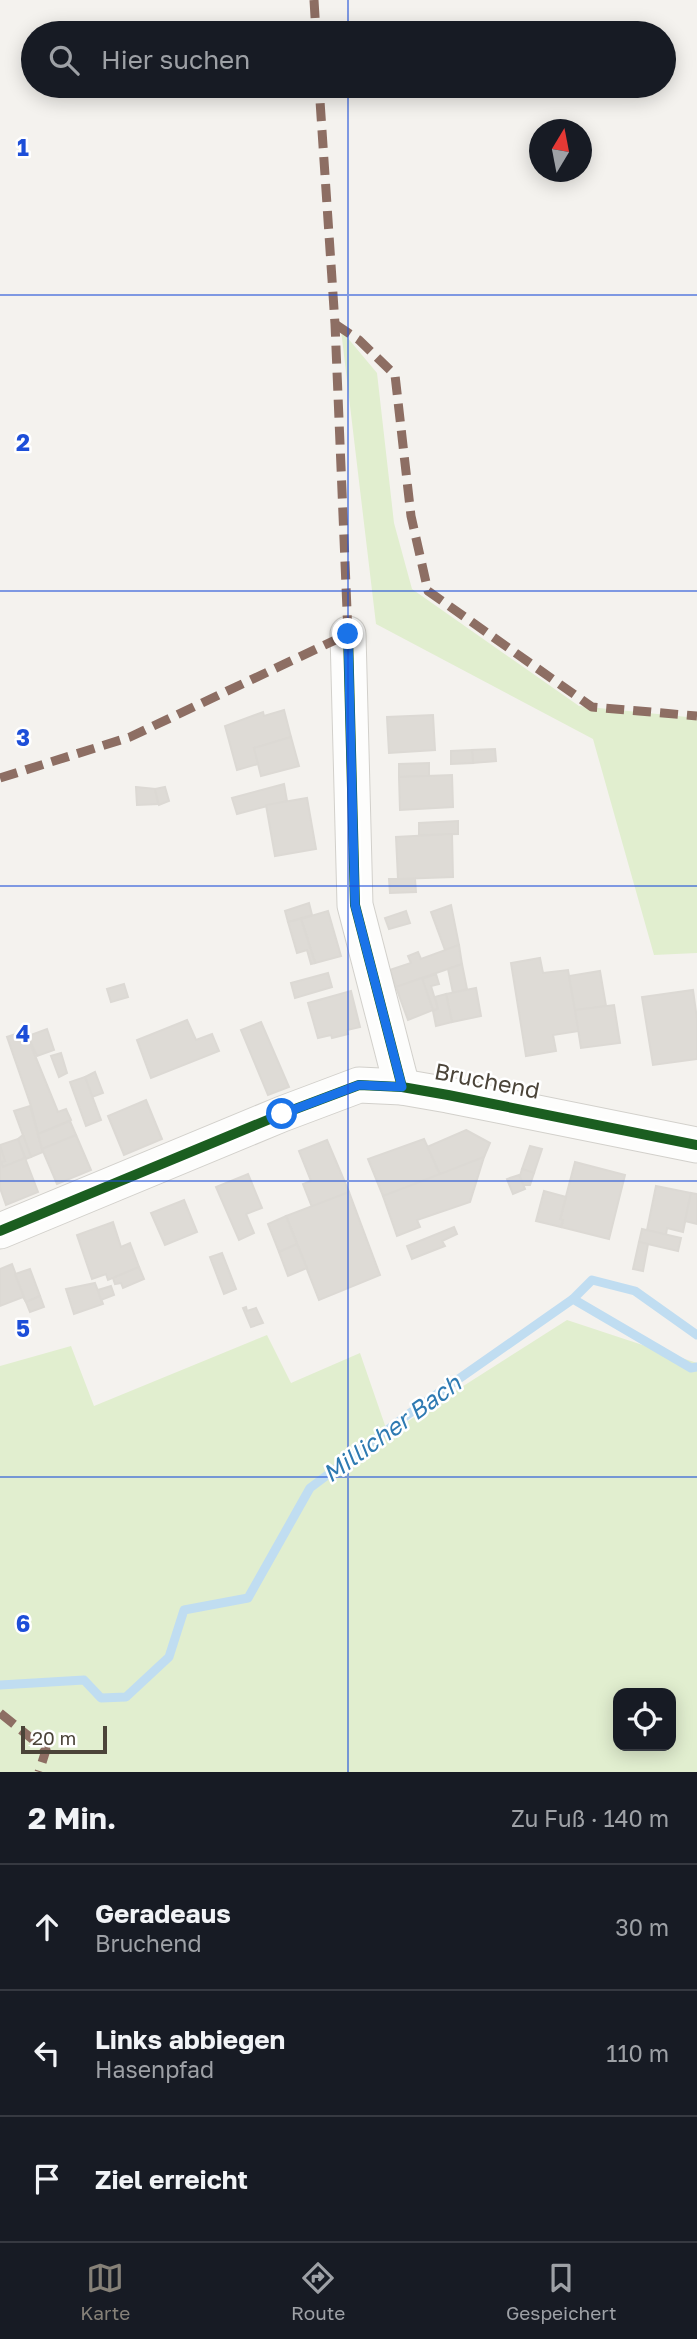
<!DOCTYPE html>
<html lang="de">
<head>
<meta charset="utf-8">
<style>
  :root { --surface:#171b24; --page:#242831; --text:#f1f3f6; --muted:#9ea1a6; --line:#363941; --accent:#868178 }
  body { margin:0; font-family:"Golos Text",sans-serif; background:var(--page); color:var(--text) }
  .controls { position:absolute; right:21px; bottom:21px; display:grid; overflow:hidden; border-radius:14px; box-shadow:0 4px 18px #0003 }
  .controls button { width:63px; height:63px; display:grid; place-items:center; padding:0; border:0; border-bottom:2px solid var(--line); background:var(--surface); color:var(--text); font:35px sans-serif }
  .compass { position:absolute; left:529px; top:119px; width:63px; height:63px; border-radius:50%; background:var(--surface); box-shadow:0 4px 18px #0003; rotate:10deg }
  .scale { position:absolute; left:21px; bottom:18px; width:86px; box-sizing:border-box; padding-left:7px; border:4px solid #4b4439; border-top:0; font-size:19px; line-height:24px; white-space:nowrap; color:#4b4439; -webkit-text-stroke:5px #fff; paint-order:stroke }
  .stop { position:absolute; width:21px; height:21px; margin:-16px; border:5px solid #1a73e8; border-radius:50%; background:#fff }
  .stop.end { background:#1a73e8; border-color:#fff; box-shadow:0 2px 7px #0008 }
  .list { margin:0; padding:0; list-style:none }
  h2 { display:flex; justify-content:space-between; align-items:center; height:91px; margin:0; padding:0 28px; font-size:30px }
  h2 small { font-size:23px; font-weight:400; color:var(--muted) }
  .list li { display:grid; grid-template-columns:46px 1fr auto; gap:21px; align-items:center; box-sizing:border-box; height:126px; padding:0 28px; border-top:2px solid var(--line) }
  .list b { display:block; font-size:26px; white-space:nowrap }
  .list p { margin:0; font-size:23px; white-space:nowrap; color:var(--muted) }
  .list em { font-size:23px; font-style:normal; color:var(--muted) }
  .icon { flex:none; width:38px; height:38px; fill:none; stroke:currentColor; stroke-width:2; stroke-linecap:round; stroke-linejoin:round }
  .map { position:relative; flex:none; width:697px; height:1772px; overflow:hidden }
  .search { position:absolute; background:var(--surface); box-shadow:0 4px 18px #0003; left:21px; right:21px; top:21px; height:77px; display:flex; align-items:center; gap:18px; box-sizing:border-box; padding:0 24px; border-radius:38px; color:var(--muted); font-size:26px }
  .sheet { height:469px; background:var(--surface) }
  nav { display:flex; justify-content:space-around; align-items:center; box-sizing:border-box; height:98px; border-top:2px solid var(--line); background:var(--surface); font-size:19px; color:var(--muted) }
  nav a { display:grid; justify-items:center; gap:4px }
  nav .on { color:var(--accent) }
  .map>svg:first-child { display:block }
  .green { fill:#e1eecf; fill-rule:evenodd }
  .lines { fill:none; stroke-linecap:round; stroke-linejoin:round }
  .stream { stroke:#c0ddf1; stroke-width:9 }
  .building { fill:#dedbd6; stroke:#dcd9d4; stroke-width:2 }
  .street-casing { stroke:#d2d0cb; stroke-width:37 }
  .street { stroke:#fdfdfc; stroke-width:35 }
  .quiet { stroke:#8d6e63; stroke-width:9; stroke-dasharray:18 9; stroke-linecap:butt }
  .cycleway-casing { stroke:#fff; stroke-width:15 }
  .cycleway { stroke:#1b5e20; stroke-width:10 }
  .route { stroke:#1a73e8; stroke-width:9 }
  .grid { fill:none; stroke:#1d4ed8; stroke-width:2; stroke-opacity:0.55 }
  .labels { text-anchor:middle; stroke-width:5; stroke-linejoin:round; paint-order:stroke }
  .street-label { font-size:23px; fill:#4b4439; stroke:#fff }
  .water-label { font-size:24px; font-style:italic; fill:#2e7ab2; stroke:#fff }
  .grid-label { font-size:23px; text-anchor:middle; font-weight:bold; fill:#1d4ed8; stroke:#fff; stroke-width:5; stroke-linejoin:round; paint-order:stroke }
</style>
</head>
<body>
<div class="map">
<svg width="697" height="1772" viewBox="0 0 697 1772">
  <rect width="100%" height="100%" fill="#f4f2ee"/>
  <!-- green -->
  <g class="green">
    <polygon points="341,330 377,373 394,523 412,589 579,706 697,718 697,953 654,955 593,739 376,624"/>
    <path d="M567 1320 697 1363V1772H0V1366L71 1346 94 1406 267 1335 291 1383 360 1353 388 1434ZM618 1693H671V1746H618Z"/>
  </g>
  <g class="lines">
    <!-- stream -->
    <g class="stream">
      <polyline points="573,1299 592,1280 635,1291 697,1335"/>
      <polyline points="0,1685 84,1680 101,1698 126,1697 169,1657 184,1610 248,1598 310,1488 410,1413 573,1299 691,1368 697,1367"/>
    </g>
  </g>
  <!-- building -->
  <g class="building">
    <polygon points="284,710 291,737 254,748 258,764 237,770 225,726 263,712 264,716"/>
    <polygon points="433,715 435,750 389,753 387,717"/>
    <polygon points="291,737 299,766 261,776 254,748"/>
    <polygon points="495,749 496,761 473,763 472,750"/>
    <polygon points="472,750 473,763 451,764 451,751"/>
    <polygon points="429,763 429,776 399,777 399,764"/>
    <polygon points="452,775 453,807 400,810 399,777"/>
    <polygon points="284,784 287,801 237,814 232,798"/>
    <polygon points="136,787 155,789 158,804 137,805"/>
    <polygon points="165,787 169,801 159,805 155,789"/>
    <polygon points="307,798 316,849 275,856 266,805"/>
    <polygon points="458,821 458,834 419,835 419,823"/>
    <polygon points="452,834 453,877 398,879 396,837"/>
    <polygon points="389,879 415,879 416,892 390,893"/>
    <polygon points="309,903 312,915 288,922 285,911"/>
    <polygon points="451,905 459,945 445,950 431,912"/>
    <polygon points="328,911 341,956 315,963 301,919"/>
    <polygon points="406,911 410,923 389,929 385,918"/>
    <polygon points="301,919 315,963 311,964 307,950 297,953 288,922"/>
    <polygon points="459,945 462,964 396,987 390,970 411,963 408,956 418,952 421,959"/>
    <polygon points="540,958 543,973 568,970 579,1031 553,1035 556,1051 526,1056 511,963"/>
    <polygon points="462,964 467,989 453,993 448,969"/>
    <polygon points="600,971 606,1006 575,1010 569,976"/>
    <polygon points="328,973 332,987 295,998 291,983"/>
    <polygon points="436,974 439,984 431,986 438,1009 433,1010 422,979"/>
    <polygon points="422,978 433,1010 408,1020 396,987"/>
    <polygon points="124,984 128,997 111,1002 107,989"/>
    <polygon points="476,988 481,1016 452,1022 446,994"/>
    <polygon points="693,990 697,1019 697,1059 653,1065 642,997"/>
    <polygon points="351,991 360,1027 347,1030 348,1034 332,1038 331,1035 318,1038 308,1003"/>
    <polygon points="446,994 452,1022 436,1026 433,1011 438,1009 435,997"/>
    <polygon points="614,1005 620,1043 581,1048 575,1010"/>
    <polygon points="187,1020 196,1040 212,1034 219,1051 151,1078 137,1040"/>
    <polygon points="261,1022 289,1087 268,1095 241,1030"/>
    <polygon points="47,1029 54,1050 37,1056 28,1036"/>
    <polygon points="25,1031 58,1112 66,1109 71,1120 38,1134 31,1106 7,1037"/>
    <polygon points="61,1053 67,1073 59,1077 51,1056"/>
    <polygon points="95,1072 103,1093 92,1097 85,1077"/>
    <polygon points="85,1077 101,1120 86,1126 70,1082"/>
    <polygon points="146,1100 162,1139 124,1155 108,1116"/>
    <polygon points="30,1106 43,1152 31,1157 14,1111"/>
    <polygon points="70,1121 76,1135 42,1149 38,1134"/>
    <polygon points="466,1130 490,1143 484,1157 440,1175 427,1147"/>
    <polygon points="23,1135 31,1157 26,1159 18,1139"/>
    <polygon points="76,1135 91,1170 57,1184 42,1149"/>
    <polygon points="18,1139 25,1158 3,1167 1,1162 5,1161 0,1145"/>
    <polygon points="424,1139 440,1175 383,1196 368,1159"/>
    <polygon points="327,1140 349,1192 312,1207 303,1184 311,1181 299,1151"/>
    <polygon points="530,1146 542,1149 534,1173 522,1169"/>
    <polygon points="0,1147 5,1161 1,1162 3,1167 25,1158 38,1192 6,1205 0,1188"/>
    <polygon points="484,1157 470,1202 417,1220 420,1227 397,1236 383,1196"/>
    <polygon points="575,1162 625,1175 609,1239 561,1227 563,1220 560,1219"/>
    <polygon points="522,1169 534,1173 530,1185 523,1185 520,1176"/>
    <polygon points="248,1174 262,1208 246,1214 254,1233 239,1240 216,1187"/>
    <polygon points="519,1175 525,1189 513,1194 507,1179"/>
    <polygon points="656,1186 691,1193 683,1232 667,1228 666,1235 647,1230"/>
    <polygon points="544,1191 566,1197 560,1219 563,1220 561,1227 536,1221"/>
    <polygon points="349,1192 380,1275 319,1300 286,1216"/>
    <polygon points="691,1193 697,1194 697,1224 685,1221"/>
    <polygon points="184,1200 197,1232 165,1245 151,1213"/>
    <polygon points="286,1216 297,1244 279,1252 268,1224"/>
    <polygon points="113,1222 121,1247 130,1243 139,1267 108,1280 106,1274 92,1279 77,1235"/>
    <polygon points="454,1227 457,1234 442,1241 445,1246 412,1259 407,1246"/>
    <polygon points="642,1229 681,1238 678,1251 639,1242"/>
    <polygon points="639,1242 648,1244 643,1271 633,1269"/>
    <polygon points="297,1244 307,1268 288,1276 279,1252"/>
    <polygon points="222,1253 236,1289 224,1294 210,1257"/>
    <polygon points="12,1264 26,1302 23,1297 0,1306 0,1269"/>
    <polygon points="139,1267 144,1279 123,1288 121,1283 115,1284 113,1278"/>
    <polygon points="30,1269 40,1296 26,1302 15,1274"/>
    <polygon points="95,1283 103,1304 74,1314 66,1289"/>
    <polygon points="111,1286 114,1295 101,1300 98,1290"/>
    <polygon points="40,1296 44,1307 30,1312 26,1302"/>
    <polygon points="246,1307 247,1311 256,1308 263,1323 251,1327 243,1308"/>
  </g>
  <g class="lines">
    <!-- street casing -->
    <g class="street-casing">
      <g id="street">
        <polyline points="348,634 355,905 402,1087"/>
        <polyline points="0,1231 282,1114 359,1085 402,1087 448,1095 697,1145"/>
      </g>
    </g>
    <!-- street -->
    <use href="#street" class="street"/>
    <!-- quiet -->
    <g class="quiet">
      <polyline points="314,0 316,33"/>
      <polyline points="335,324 359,340 395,375 411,516 428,591 592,707 697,716"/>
      <polyline points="0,778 130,737 348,634 335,324 319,86"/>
      <polyline points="0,1713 46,1750 39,1772"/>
    </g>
    <!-- cycleway casing -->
    <g class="cycleway-casing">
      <g id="cycleway">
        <polyline points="348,634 355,905 402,1087"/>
        <polyline points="0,1231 282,1114 359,1085 402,1087 448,1095 697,1145"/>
      </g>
    </g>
    <!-- cycleway -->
    <use href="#cycleway" class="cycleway"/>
  </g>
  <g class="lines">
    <!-- route -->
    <polyline class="route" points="282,1114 359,1085 402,1087 355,905 348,634"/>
  </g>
  <!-- grid -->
  <path class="grid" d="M348 0V33M348 86V1772M0 295H697M0 591H697M0 886H697M0 1181H697M0 1477H697"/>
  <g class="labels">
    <!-- street labels -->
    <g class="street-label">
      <text transform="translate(487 1081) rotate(11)" y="8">Bruchend</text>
    </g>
    <!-- water labels -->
    <g class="water-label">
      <text transform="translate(392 1429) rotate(-36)" y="8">Millicher Bach</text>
    </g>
  </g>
  <g class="grid-label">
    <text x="23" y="156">1</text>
    <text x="23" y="451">2</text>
    <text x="23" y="746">3</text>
    <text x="23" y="1042">4</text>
    <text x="23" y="1337">5</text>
    <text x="23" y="1632">6</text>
  </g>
</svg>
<div class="controls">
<button><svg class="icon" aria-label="locate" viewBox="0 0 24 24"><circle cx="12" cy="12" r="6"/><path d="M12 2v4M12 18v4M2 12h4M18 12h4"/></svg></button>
</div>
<svg class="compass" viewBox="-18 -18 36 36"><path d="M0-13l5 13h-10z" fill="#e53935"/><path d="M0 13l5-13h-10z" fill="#9ea1a6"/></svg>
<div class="scale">20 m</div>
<div class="stop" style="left:282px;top:1114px"></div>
<div class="stop end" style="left:348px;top:634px"></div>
<div class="search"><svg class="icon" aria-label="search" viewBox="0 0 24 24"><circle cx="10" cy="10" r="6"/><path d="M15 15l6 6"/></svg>Hier suchen</div>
</div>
<section class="sheet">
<h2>2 Min.<small>Zu Fuß · 140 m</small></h2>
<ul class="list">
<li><svg class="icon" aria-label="ahead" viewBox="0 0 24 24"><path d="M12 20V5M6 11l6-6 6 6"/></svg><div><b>Geradeaus</b><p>Bruchend</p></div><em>30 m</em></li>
<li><svg class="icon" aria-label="left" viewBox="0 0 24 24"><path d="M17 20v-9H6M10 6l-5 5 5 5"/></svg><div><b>Links abbiegen</b><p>Hasenpfad</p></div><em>110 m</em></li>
<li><svg class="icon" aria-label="arrive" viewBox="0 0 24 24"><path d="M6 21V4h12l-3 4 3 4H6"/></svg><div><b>Ziel erreicht</b></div></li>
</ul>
</section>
<nav>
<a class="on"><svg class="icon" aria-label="map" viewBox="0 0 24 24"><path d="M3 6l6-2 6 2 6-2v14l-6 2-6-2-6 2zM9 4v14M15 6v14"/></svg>Karte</a>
<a><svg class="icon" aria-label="directions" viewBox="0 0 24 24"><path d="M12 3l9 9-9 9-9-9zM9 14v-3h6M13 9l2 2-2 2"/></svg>Route</a>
<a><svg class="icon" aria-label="saved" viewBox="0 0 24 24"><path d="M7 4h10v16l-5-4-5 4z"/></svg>Gespeichert</a>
</nav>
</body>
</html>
